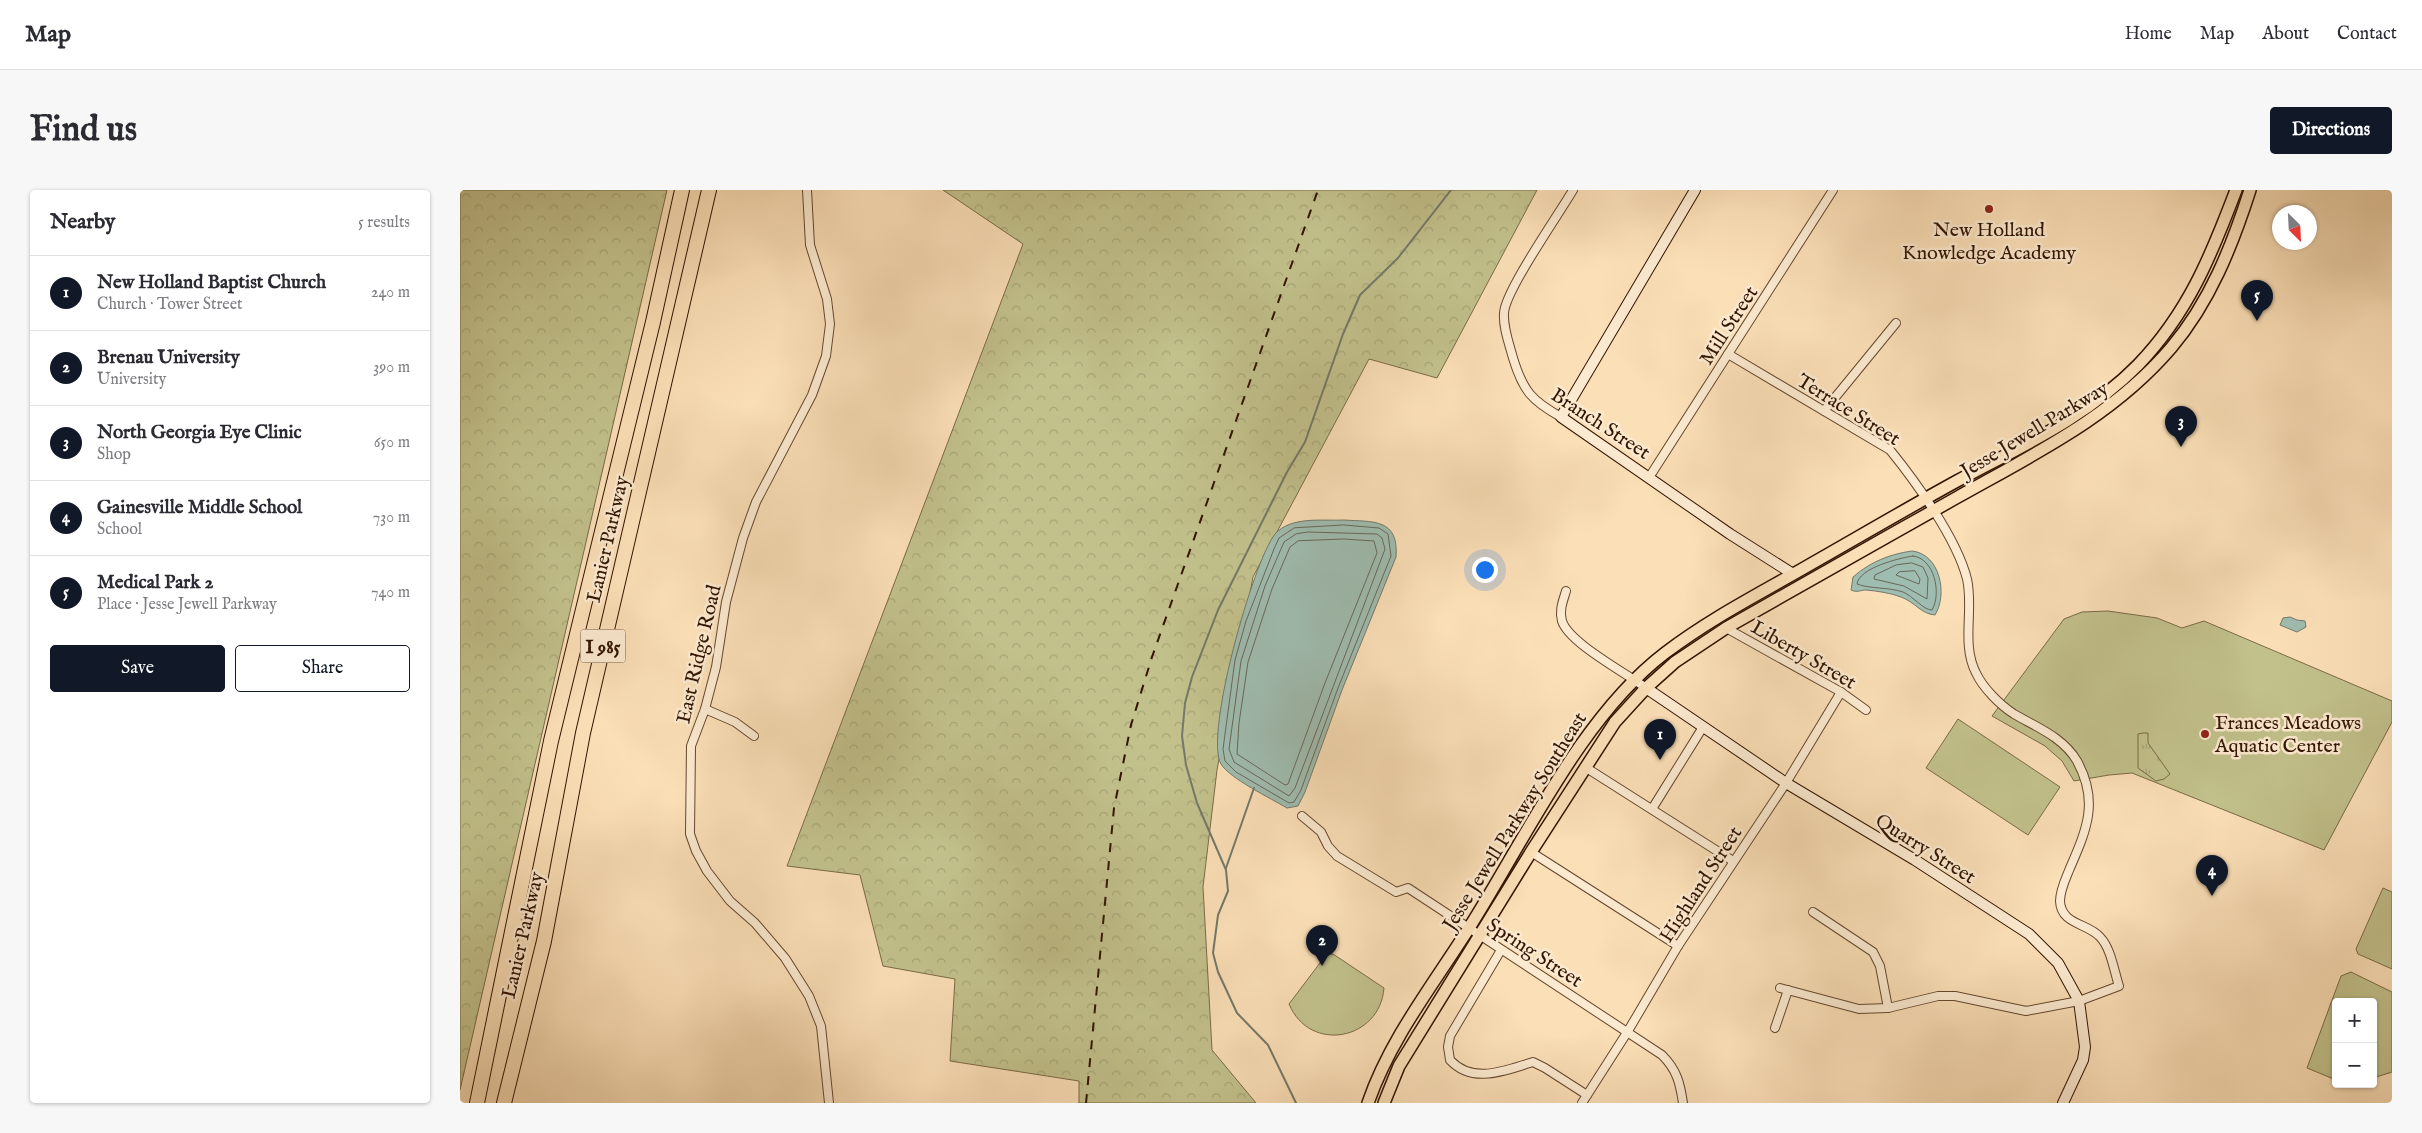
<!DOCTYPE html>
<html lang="en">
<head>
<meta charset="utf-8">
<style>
  :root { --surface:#fff; --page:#f7f7f7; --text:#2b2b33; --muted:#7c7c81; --line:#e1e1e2; --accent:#111827 }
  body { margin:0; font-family:"IM FELL English",serif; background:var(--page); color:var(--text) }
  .controls { position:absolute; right:15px; bottom:15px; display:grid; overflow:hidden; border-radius:5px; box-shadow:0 1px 4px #0004 }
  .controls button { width:45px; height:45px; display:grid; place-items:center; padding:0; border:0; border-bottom:1px solid var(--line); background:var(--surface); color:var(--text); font:25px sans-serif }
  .compass { position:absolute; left:1812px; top:15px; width:45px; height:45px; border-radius:50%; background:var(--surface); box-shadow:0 1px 4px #0004; rotate:156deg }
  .you { position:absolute; left:1024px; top:379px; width:18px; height:18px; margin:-12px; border:4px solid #fff; border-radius:50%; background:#1a73e8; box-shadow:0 0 0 8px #1a73e833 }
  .badge { display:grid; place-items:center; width:32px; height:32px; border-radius:50%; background:var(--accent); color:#fff; font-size:16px; font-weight:700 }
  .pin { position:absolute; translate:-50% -41px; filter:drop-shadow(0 1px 2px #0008) }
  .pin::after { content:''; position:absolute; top:26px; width:18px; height:15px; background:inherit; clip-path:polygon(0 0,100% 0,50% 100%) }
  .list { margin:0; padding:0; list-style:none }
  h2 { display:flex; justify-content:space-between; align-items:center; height:65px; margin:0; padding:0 20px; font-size:21px }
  h2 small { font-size:16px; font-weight:400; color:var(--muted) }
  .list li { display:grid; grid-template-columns:32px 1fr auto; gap:15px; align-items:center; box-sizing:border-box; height:75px; padding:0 20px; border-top:1px solid var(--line) }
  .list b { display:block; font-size:19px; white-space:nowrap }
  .list p { margin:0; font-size:16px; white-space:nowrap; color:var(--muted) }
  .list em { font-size:16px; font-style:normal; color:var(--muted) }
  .actions { display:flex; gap:10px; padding:15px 20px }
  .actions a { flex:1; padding:11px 0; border:1px solid var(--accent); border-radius:5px; text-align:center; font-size:18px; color:var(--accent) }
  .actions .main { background:var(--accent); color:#fff }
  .map { position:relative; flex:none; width:1932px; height:913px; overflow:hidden; border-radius:5px }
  header { display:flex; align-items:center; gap:30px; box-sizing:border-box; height:70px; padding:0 25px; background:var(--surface); border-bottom:1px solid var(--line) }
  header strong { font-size:24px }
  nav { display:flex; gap:28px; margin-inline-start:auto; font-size:18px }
  .intro { display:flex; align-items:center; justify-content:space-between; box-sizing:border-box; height:120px; padding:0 30px }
  h1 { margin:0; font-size:35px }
  .button { padding:12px 22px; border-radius:5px; background:var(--accent); color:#fff; font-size:18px; font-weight:700 }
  main { display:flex; gap:30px; padding:0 30px }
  aside { flex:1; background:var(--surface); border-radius:5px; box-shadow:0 1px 4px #0004 }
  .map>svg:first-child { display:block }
  .grass { fill:#c2c18c; stroke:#7a6a46 }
  .forest { fill:url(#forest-crowns); stroke:#7a6a46 }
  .park { fill:url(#park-tufts); stroke:#7a6a46 }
  .water { fill:#9fbcb0; stroke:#73796a }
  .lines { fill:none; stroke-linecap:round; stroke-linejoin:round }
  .shore { stroke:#686858; stroke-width:1 }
  .stream { stroke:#73796a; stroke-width:2 }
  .street-casing { stroke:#64472e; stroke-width:10 }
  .secondary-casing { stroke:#321401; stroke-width:12 }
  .primary-casing { stroke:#321401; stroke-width:14 }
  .highway-casing { stroke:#321401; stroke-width:16 }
  .street { stroke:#fcead0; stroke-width:8 }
  .secondary { stroke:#fcead0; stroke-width:10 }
  .primary { stroke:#fbdfb7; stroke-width:11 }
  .highway { stroke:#fbdfb7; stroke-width:14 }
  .rail { stroke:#321401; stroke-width:2; stroke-dasharray:9 9; stroke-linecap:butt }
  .poi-dot { fill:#8f2418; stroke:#fcead0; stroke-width:2 }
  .labels { text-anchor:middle; stroke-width:5; stroke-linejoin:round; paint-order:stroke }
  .shield { fill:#fcead0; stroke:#6f543f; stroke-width:1 }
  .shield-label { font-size:19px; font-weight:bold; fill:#321401 }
  .poi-label { font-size:20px; fill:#321401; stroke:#fcead0 }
  .street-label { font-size:20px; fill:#321401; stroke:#fcead0 }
</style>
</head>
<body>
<header>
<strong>Map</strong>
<nav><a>Home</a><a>Map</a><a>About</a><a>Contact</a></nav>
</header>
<div class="intro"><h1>Find us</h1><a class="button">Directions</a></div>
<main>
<aside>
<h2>Nearby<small>5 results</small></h2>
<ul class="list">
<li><span class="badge">1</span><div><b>New Holland Baptist Church</b><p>Church · Tower Street</p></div><em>240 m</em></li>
<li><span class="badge">2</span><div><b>Brenau University</b><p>University</p></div><em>390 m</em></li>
<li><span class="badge">3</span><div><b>North Georgia Eye Clinic</b><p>Shop</p></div><em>650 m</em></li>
<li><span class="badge">4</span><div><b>Gainesville Middle School</b><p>School</p></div><em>730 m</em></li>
<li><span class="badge">5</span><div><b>Medical Park 2</b><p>Place · Jesse Jewell Parkway</p></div><em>740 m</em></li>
</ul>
<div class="actions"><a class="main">Save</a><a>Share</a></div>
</aside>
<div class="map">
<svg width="1932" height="913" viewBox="0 0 1932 913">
  <defs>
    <pattern id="forest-crowns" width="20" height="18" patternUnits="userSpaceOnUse" patternTransform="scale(1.25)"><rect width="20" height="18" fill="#c2c18c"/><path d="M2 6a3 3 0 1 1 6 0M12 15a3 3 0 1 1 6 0" fill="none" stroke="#a7a577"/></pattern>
    <pattern id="park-tufts" width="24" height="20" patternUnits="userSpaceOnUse" patternTransform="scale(1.25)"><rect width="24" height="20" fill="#c2c18c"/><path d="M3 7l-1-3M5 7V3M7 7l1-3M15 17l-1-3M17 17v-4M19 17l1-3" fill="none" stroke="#a7a577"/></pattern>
  </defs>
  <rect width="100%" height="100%" fill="#fbdfb7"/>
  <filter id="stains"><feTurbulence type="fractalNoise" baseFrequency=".004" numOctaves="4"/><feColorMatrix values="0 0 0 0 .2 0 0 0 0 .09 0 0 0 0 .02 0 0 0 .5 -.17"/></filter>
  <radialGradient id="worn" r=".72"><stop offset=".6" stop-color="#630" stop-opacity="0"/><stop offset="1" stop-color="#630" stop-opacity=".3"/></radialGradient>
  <!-- grass -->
  <g class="grass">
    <polygon points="1648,421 1697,428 1722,438 1744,431 1932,511 1932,532 1864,660 1672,583 1649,585 1614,591 1602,571 1585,556 1532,526 1604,429 1622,422"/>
    <polygon points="1498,529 1600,597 1568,645 1466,578"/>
    <polygon points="1923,698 1932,702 1932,779 1898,764 1896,759"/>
    <path d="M873 764 924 798C920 850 850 864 829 814L866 765Z"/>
    <polygon points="1891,782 1932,802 1932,882 1913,888 1913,812 1876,812 1876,890 1847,878 1881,786"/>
  </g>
  <!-- forest -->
  <g class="forest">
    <polygon points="0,0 207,0 0,900"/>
    <polygon points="483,0 1077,0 977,188 909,169 793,387 757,580 743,697 752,860 796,913 619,913 619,891 490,871 495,789 423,776 400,685 327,676 563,54"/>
  </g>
  <!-- park -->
  <polygon class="park" points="1683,543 1688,543 1688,553 1710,584 1704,589 1696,591 1678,578 1678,544"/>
  <!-- water -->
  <g class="water">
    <path d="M884 330C913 332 939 328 936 367L882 500 845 602 838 616 827 618C812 609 769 588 761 574 744 545 793 372 815 344 831 326 862 331 884 330Z"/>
    <path d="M1452 361C1480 364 1488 404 1475 425 1461 424 1455 412 1441 407 1431 403 1417 401 1406 400 1401 400 1397 403 1391 400L1393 387C1410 372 1430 364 1452 361Z"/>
    <polygon points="1830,427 1837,430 1845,431 1846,437 1837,442 1820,435 1823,428"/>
  </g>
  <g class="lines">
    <!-- shore -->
    <g class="shore">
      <polygon points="884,335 919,338 928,344 931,366 878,498 841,600 834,612 829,613 776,582 765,571 763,559 775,470 786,431 814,359 819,348 834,338"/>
      <polygon points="848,342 917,344 922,348 925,359 835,598 829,606 774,572 769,559 781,471 805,396 824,352 836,344"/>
      <polygon points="884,349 914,351 917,363 865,493 828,594 825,595 777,564 779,533 788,472 812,399 830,357 838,351"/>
      <path d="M1453 366C1474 368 1482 403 1472 420 1463 420 1453 406 1443 402 1428 397 1410 399 1397 394 1399 378 1439 368 1453 366Z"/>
      <polygon points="1452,373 1463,377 1468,388 1467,409 1444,396 1414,389 1415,385 1436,375"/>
      <polygon points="1455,381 1460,389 1459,394 1436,385 1439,382"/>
    </g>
    <!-- stream -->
    <g class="stream">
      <polyline points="766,678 794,598"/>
      <polyline points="836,913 808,855 777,823 758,782 753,763 758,725 768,701 766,680 737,613 726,575 722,546 725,513 732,487 758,420 827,282 845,252 883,144 900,105 938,68 991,0"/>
    </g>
    <!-- street casing -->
    <g class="street-casing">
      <g id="street">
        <polyline points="347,0 350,55 367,109 370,134 366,166 352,205 296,312 283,348 266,412 256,477 245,519 231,556 230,644 236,661 247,681 270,711 295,733 325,768 349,806 361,836 369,913"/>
        <path d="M1268 164 1430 260C1456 292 1497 349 1507 389 1514 419 1501 454 1516 483 1523 498 1540 515 1554 524 1576 537 1603 547 1617 571 1639 611 1627 639 1610 678 1606 688 1600 700 1600 711 1601 735 1628 733 1640 747 1651 758 1654 781 1659 796L1619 811 1566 821 1495 806H1478L1428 818 1399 819 1320 798"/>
        <polyline points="1364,221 1436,133"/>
        <path d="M1101 227C1072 211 1063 201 1053 168 1049 153 1043 138 1044 123 1045 101 1099 24 1113 0"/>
        <polyline points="1190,286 1373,0"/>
        <path d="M1106 401C1103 411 1099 420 1102 431 1109 453 1166 483 1186 498"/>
        <polyline points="1266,438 1381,502 1406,520"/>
        <polyline points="245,519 275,532 294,546"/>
        <polyline points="1125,577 1273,671"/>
        <polyline points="1192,619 1243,537"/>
        <path d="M842 626 861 642 868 656 877 666 936 702 948 698 1202 865C1217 880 1220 893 1223 913"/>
        <polyline points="1071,662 1218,756"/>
        <polyline points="1353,722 1413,762 1420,776 1428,818"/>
        <path d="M1041 760 990 846 988 857 990 870C1013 895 1046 880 1073 872L1085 878 1127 905"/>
        <polyline points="1315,838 1328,800"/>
        <polyline points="1122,913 1168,841 1218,756 1326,593 1381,502"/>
      </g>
    </g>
    <!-- secondary casing -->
    <g class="secondary-casing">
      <g id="secondary">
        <polyline points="1235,0 1101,227 1270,344 1333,384"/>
        <polyline points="1186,498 1326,593 1455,670 1569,744 1598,773 1619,811 1625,857 1623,870 1603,913"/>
      </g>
    </g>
    <!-- primary casing -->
    <g class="primary-casing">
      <g id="primary">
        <path d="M908 913C930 849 973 795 1009 738 1065 650 1121 527 1205 463 1250 429 1295 406 1344 378 1395 349 1446 319 1497 291 1560 257 1627 227 1678 175 1728 123 1751 66 1776 0"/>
        <path d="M924 913 939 876 1071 662 1155 532 1186 498 1215 472 1266 438C1342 395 1419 351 1496 308 1574 264 1652 227 1711 158 1750 112 1772 56 1790 0"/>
      </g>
    </g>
    <!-- highway casing -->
    <g class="highway-casing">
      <g id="highway">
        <polyline points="17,913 91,551 193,132 222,0"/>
        <polyline points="44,913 84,751 123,543 249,0"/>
      </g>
    </g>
    <!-- street -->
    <use href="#street" class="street"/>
    <!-- secondary -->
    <use href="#secondary" class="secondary"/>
    <!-- primary -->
    <use href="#primary" class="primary"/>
    <!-- highway -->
    <use href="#highway" class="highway"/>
    <!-- rail -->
    <polyline class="rail" points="626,913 654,618 671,535 692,467 858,0"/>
  </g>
  <!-- markers -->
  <g class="poi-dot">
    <circle cx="1529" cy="19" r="5"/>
    <circle cx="1745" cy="544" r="5"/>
  </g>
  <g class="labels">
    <!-- shield labels -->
    <rect class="shield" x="120.5" y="439.5" width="45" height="33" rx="4"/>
    <g class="shield-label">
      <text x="143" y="463">I 985</text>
    </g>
    <!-- poi labels -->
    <g class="poi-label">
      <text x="1529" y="46">New Holland<tspan x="1529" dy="23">Knowledge Academy</tspan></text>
      <text x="1755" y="539" text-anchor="start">Frances Meadows<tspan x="1755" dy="23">Aquatic Center</tspan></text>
    </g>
    <!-- street labels -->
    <g class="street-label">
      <text transform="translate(1268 135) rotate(-57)" y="7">Mill Street</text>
      <text transform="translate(1389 219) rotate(32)" y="7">Terrace Street</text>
      <text transform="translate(1141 233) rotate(33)" y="7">Branch Street</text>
      <text transform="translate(1574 239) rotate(-31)" y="7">Jesse Jewell Parkway</text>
      <text transform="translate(147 349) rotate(-77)" y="7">Lanier Parkway</text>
      <text transform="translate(238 464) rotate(-77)" y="7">East Ridge Road</text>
      <text transform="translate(1344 464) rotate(30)" y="7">Liberty Street</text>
      <text transform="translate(1054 631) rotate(-58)" y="7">Jesse Jewell Parkway Southeast</text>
      <text transform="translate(1466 658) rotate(32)" y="7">Quarry Street</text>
      <text transform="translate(1240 694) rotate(-57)" y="7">Highland Street</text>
      <text transform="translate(62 745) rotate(-77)" y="7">Lanier Parkway</text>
      <text transform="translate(1075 762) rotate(33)" y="7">Spring Street</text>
    </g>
  </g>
  <rect width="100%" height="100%" filter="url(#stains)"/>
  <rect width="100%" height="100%" fill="url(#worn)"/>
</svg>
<div class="controls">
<button>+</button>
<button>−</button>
</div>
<svg class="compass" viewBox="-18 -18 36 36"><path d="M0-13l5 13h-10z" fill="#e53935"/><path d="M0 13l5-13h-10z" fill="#7c7c81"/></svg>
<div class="you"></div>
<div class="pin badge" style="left:1200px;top:570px">1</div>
<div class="pin badge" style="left:862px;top:776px">2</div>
<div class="pin badge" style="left:1721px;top:257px">3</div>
<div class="pin badge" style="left:1752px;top:706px">4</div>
<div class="pin badge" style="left:1797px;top:131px">5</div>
</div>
</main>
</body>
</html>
